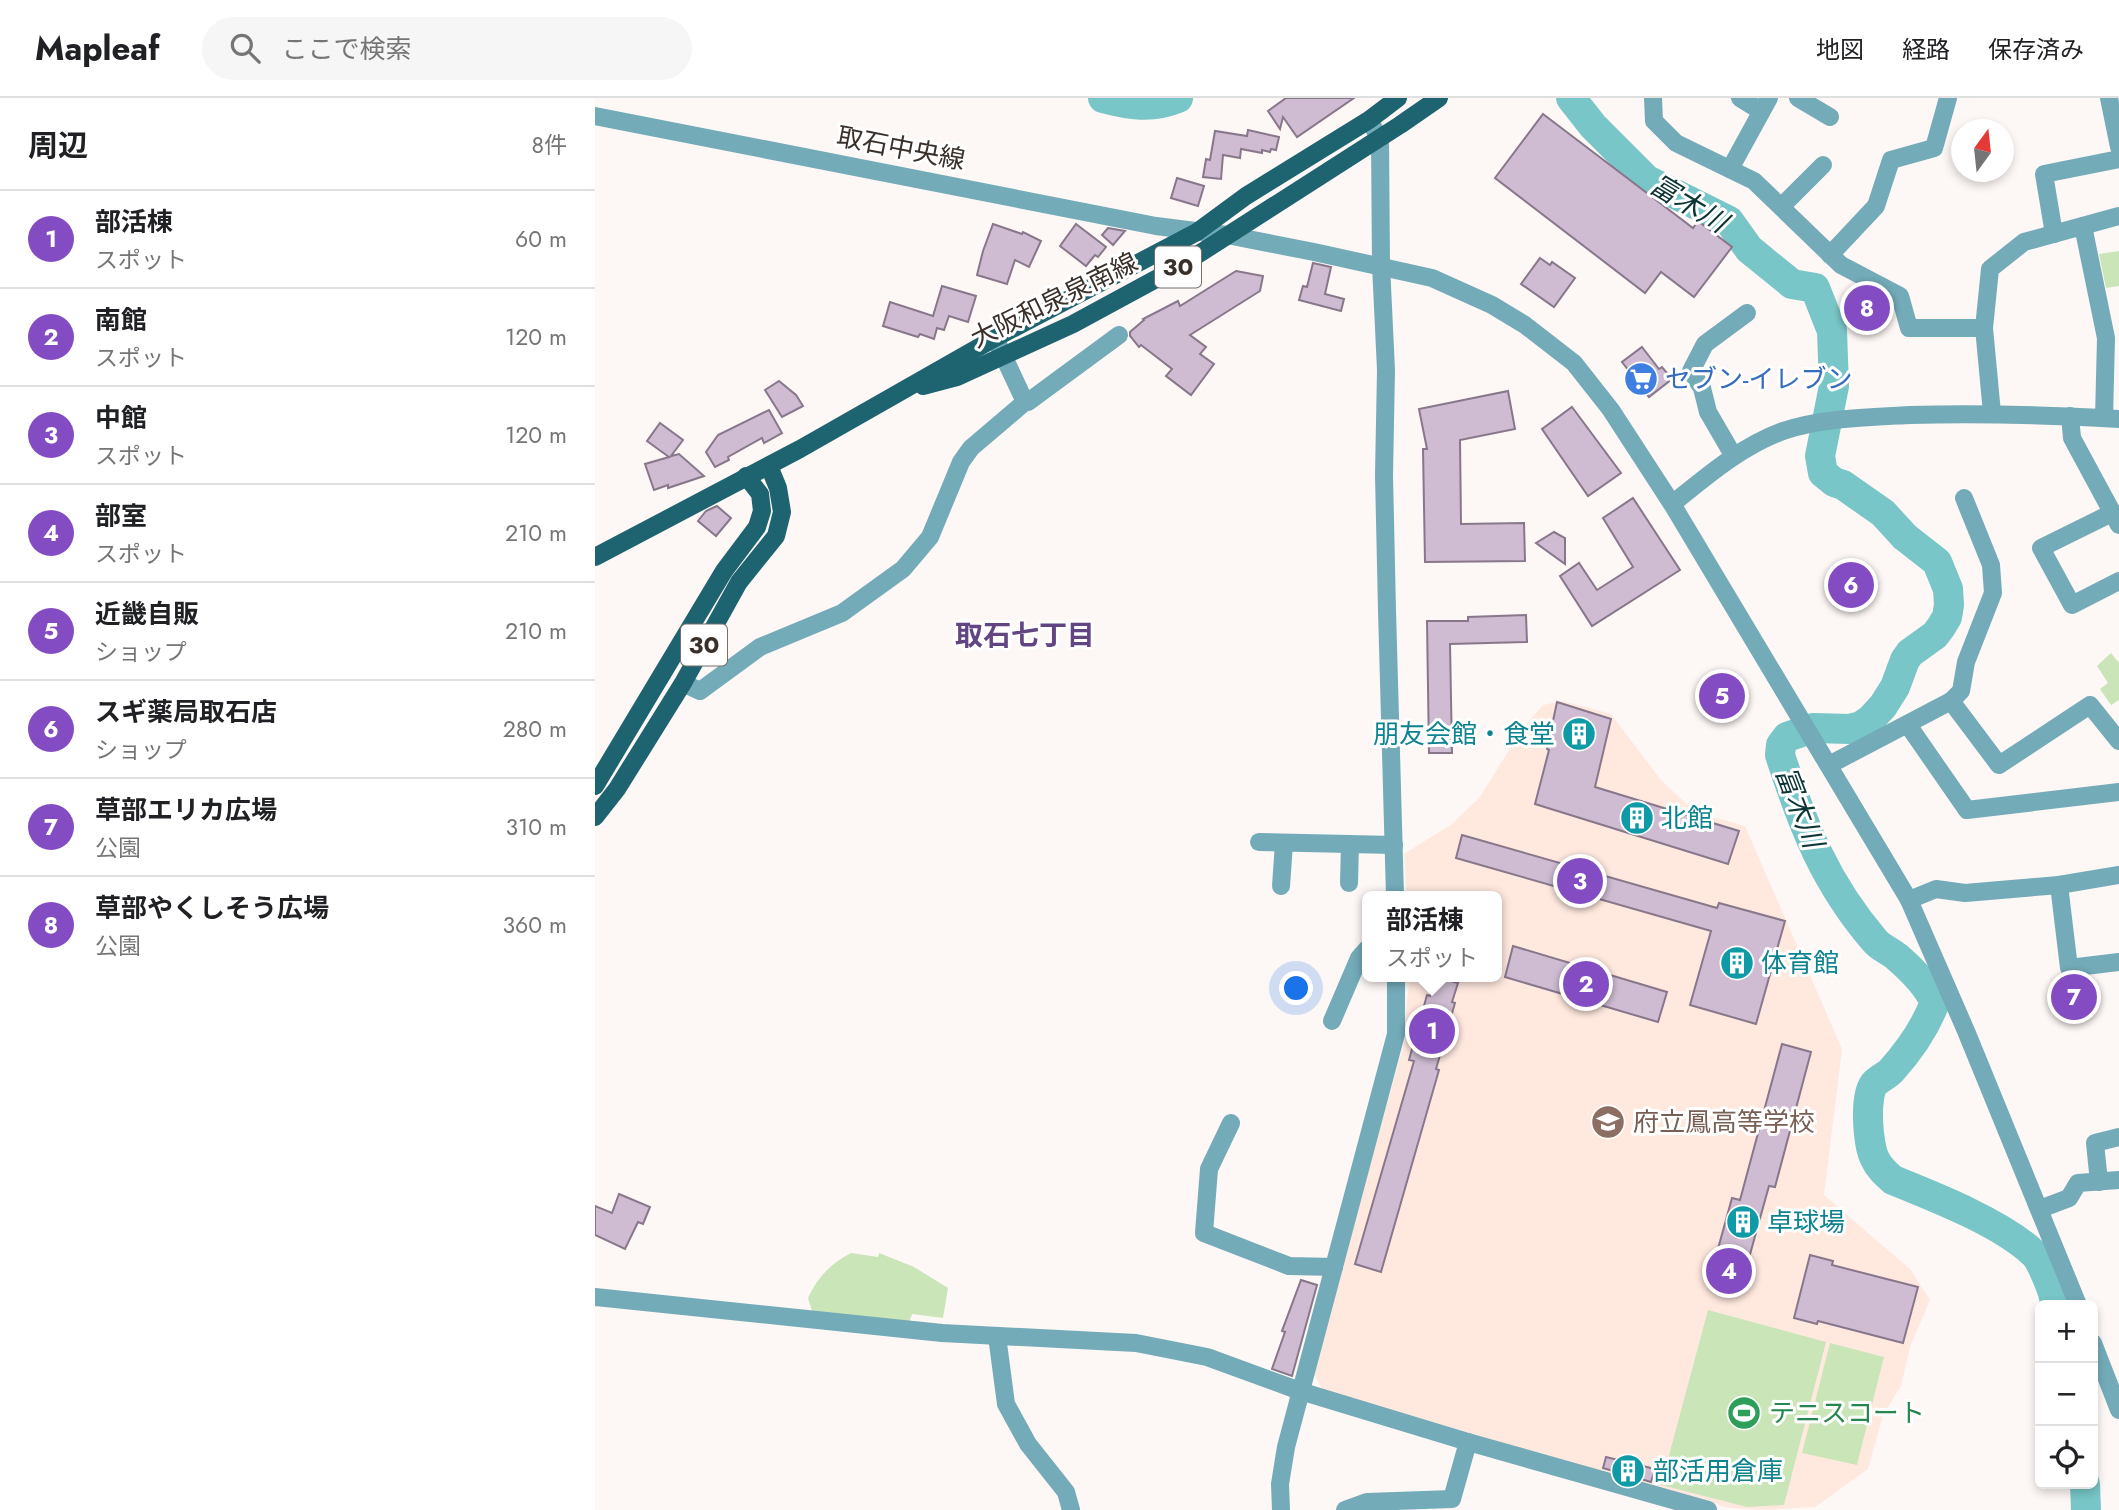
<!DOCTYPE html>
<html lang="ja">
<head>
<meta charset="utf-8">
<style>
  :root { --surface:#fff; --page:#f6f6f6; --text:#202124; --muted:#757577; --line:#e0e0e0; --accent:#844cc3 }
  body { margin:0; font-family:Jost,"Noto Sans JP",sans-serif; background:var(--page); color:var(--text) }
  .controls { position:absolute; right:21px; bottom:21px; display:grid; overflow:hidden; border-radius:10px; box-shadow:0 4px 10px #0003 }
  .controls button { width:63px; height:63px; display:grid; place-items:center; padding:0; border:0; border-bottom:2px solid var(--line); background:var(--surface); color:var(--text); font:35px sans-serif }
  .compass { position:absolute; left:1356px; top:21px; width:63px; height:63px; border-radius:50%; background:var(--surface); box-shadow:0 4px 10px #0003; rotate:15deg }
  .you { position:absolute; left:702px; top:891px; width:24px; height:24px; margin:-18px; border:5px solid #fff; border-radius:50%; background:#1a73e8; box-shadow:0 0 0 10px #1a73e833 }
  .badge { display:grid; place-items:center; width:46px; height:46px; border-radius:50%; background:var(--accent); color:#fff; font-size:23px; font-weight:700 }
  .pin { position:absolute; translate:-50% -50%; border:4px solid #fff; box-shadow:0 2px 7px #0006 }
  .popup { position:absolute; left:767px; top:793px; width:140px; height:91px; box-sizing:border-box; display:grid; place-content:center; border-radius:10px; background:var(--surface); filter:drop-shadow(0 2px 5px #0005); font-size:23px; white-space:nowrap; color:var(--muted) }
  .popup b { font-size:26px; color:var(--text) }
  .popup::after { content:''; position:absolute; left:50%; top:100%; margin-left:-14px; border:14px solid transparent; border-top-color:var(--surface) }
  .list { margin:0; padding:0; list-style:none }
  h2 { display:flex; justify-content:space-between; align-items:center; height:91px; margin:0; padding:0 28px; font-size:30px }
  h2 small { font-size:23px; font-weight:400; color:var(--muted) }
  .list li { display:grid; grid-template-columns:46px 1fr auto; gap:21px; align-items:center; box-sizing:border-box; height:98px; padding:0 28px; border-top:2px solid var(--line) }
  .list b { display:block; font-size:26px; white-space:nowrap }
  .list p { margin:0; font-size:23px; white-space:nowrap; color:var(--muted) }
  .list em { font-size:23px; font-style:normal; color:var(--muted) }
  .icon { flex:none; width:38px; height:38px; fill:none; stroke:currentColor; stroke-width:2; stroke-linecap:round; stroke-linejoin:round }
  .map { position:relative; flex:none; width:1524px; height:1412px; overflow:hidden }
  header { display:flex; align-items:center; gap:42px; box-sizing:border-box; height:98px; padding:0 35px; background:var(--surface); border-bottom:2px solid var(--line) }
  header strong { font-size:33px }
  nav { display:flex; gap:38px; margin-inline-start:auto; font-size:24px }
  .search { width:490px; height:63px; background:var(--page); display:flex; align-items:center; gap:18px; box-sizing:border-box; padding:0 24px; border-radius:38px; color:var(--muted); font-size:26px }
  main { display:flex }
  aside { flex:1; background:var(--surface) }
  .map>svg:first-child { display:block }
  .built { fill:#ffe9df }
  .green { fill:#cae5b7 }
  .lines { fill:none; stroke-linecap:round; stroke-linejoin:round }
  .river { stroke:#78c6c7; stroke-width:30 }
  .building { fill:#cfbcd2; stroke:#88778b; stroke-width:2 }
  .minor { stroke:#73abb8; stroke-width:18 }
  .major { stroke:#1e6370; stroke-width:18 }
  .labels { text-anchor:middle; stroke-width:6; stroke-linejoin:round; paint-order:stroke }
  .shield { fill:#fff; stroke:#756e6a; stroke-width:2 }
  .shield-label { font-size:24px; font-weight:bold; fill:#3a302a }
  .street-label { font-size:26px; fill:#3a302a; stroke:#fff }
  .shop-label { font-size:26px; fill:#366cbe; stroke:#fff; text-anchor:start }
  .culture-label { font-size:26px; fill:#0d838f; stroke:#fff; text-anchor:start }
  .education-label { font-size:26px; fill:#785e54; stroke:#fff; text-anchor:start }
  .leisure-label { font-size:26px; fill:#27864d; stroke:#fff; text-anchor:start }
  .water-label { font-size:28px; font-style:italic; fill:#0d3435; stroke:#fff }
  .neighbourhood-label { font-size:28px; font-weight:bold; fill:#614683; stroke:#fff }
</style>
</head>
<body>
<header>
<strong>Mapleaf</strong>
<div class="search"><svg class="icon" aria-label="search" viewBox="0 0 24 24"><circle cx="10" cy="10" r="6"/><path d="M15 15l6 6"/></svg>ここで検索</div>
<nav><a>地図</a><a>経路</a><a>保存済み</a></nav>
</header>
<main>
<aside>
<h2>周辺<small>8件</small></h2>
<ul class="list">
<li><span class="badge">1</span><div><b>部活棟</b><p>スポット</p></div><em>60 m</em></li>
<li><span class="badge">2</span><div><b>南館</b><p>スポット</p></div><em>120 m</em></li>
<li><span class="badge">3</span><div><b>中館</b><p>スポット</p></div><em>120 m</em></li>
<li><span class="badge">4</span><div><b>部室</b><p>スポット</p></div><em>210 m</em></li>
<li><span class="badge">5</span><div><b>近畿自販</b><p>ショップ</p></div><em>210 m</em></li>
<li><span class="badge">6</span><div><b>スギ薬局取石店</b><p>ショップ</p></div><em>280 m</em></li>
<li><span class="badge">7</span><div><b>草部エリカ広場</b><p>公園</p></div><em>310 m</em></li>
<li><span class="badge">8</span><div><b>草部やくしそう広場</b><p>公園</p></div><em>360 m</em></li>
</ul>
</aside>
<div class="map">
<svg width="1524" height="1412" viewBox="0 0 1524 1412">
  <rect width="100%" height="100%" fill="#fdf7f5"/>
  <!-- built -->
  <polygon class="built" points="968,603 1016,616 1066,682 1100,714 1150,728 1247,951 1229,1097 1315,1171 1335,1202 1315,1249 1306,1288 1288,1317 1273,1371 1220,1409 1172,1412 1135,1410 1103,1402 731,1298 717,1272 812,935 809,928 815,879 902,879 902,798 812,798 809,756 857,726 885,699 927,631 948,607"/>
  <!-- green -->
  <g class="green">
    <polygon points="1524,153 1524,188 1511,190 1504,156"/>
    <polygon points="1286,196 1295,202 1250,230 1249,217"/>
    <polygon points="1516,555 1524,565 1524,602 1516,607 1505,591 1513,585 1502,568"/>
    <polygon points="1487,881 1491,914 1471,916 1467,884"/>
    <path d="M256 1155 283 1159 284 1155 319 1169 353 1190 348 1220 317 1216 314 1225 218 1216 213 1200C223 1179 235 1166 256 1155Z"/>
    <polygon points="1113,1212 1231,1244 1189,1407 1152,1409 1066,1387"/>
    <polygon points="1235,1245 1289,1259 1262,1367 1207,1355"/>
  </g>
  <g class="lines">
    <!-- river -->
    <g class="river">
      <path d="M508 0C534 7 557 11 583 0"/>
      <path d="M976 0 998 28 1052 82 1134 123 1154 151 1197 186 1220 190 1237 233 1239 288 1225 358 1228 375 1239 384 1248 387 1288 415 1310 439 1342 464 1353 491 1354 507 1352 519 1346 529 1340 537 1315 555 1310 562 1300 589 1288 608 1276 621 1266 628 1254 631 1218 630 1192 639 1186 647 1185 657C1208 728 1230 785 1280 843 1286 850 1295 853 1302 859 1316 871 1332 887 1340 904 1331 928 1314 953 1296 973 1291 978 1283 981 1279 986 1269 999 1273 1048 1280 1061 1284 1070 1291 1076 1298 1082 1340 1099 1404 1124 1437 1154 1446 1161 1460 1196 1460 1207"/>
      <polyline points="1490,1386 1491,1412"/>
    </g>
  </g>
  <!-- building -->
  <g class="building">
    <polygon points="691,0 759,0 702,39 688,19 685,31 673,13"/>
    <polygon points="948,16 1098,130 1103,123 1137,149 1099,199 1066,174 1050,195 900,80"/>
    <polygon points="653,32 684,39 681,52 676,51 675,54 667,52 667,55 646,51 645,60 628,57 626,81 608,79 611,61 615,62 620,33 652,38"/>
    <polygon points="582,80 609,88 603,108 576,100"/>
    <polygon points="398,126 427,136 428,134 446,143 434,169 420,162 412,186 382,177 388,153"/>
    <polygon points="481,126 511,149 503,159 500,157 491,168 465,148"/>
    <polygon points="513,130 530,133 518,147 507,137"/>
    <polygon points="945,160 955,167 957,164 980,180 959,209 926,186"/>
    <polygon points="718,165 736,169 730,196 749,201 746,213 704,202 708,188 712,189"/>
    <polygon points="641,173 668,178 665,193 595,237 611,249 605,256 619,266 596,297 571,278 577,271 546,247 544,249 535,238 535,234 549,222 548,221 583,203 585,208"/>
    <polygon points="347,188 381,198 373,224 354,218 349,232 342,230 339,241 325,236 323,239 288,228 295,204 338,218"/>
    <polygon points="1047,249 1064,271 1067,269 1077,281 1054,299 1027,264"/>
    <polygon points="184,283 201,297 208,308 187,319 170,292"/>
    <polygon points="913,293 920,331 865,342 866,426 929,425 930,463 830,464 828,351 832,351 824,311"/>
    <polygon points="977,309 1026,375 993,398 947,331"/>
    <polygon points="174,312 187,335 169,345 167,340 133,359 134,362 120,369 111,354 123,337"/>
    <polygon points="65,325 88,342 76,358 84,356 109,378 73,390 73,387 59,392 50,366 74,359 52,343"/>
    <polygon points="1038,400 1085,472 997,528 965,478 984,465 1002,492 1038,469 1008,420"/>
    <polygon points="122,408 136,420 121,438 103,423 111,413"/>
    <polygon points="959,434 970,440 970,466 941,445"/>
    <polygon points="931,517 932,544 855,546 857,655 834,655 832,523 873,523 873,519"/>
    <polygon points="962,604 1016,621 1000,689 1144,733 1133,766 940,706 954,652 952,651"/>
    <polygon points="867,737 1122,810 1124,805 1190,823 1161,926 1095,907 1116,833 861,760"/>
    <polygon points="918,848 1072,894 1063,924 910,879"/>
    <polygon points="841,879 863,885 857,904 860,905 841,971 844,972 786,1174 760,1166 819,963 814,962 832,897 835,898"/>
    <polygon points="1187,946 1216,954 1180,1089 1174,1088 1144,1196 1113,1187 1137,1100 1145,1102"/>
    <polygon points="24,1096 55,1109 48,1126 43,1124 30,1151 0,1137 0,1108 17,1115"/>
    <polygon points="1215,1157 1238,1163 1237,1167 1323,1189 1308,1245 1223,1223 1222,1226 1199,1220"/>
    <polygon points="706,1182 722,1187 697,1278 677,1271 690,1234 687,1233"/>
    <polygon points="1011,1359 1060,1371 1056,1384 1008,1370"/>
  </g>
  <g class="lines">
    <!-- minor -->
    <g class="minor">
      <polyline points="1058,0 1059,23 1081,45 1159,83 1246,167 1305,198 1314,230 1389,230"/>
      <polyline points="1145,0 1166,13"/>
      <polyline points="1203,0 1235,19"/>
      <polyline points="1514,0 1524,49"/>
      <polyline points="0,18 561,128 632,137 719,154 837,180 897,207 930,227 979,265 1016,312 1077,406 1314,802 1371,933 1483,1207"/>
      <polyline points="774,22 785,41 786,167 791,272 789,377 792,512 800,798"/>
      <polyline points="1135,71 1174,0"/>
      <polyline points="1186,109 1228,67"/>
      <polyline points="1488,128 1511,240 1509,320"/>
      <polyline points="1459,136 1449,76 1524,61"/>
      <polyline points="1235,157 1281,108 1296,62 1339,50 1353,0"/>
      <polyline points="400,240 430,304"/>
      <polyline points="1397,315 1389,230 1395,171 1429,144 1524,118"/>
      <polyline points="1475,318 1477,340 1524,427"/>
      <polyline points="1138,357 1113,314 1107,290 1096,273 1110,246 1152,215"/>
      <path d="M1077 406C1112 378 1145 349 1188 333 1226 320 1276 319 1315 317 1385 315 1454 317 1524 321"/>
      <polyline points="1517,415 1446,450 1477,507 1524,483"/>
      <polyline points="88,585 105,593 165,549 247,515 308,471 335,439 366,364 376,350 430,304 433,304 524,237"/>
      <polyline points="1356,603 1404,667 1495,607 1524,643"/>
      <polyline points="1313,627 1372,712 1524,694"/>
      <polyline points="1234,667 1356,603 1366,593 1371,564 1398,495 1396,467 1369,400"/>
      <polyline points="664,744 799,747"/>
      <polyline points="754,785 755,746"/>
      <polyline points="1464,787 1474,870 1524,864"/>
      <polyline points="686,788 689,745"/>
      <polyline points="1314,802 1341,791 1370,795 1464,787 1524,777"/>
      <polyline points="737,923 764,860 772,851"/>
      <polyline points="636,1025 614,1071 609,1135 694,1168 739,1169"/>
      <polyline points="1504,1084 1500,1045 1524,1039"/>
      <polyline points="1445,1111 1474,1100 1483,1085 1524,1082"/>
      <polyline points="0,1199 347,1235 541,1245 612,1259 705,1293 873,1344 1113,1412"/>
      <polyline points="402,1238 411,1306 433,1346 471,1394 476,1412"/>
      <polyline points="1498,1245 1524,1312"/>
      <polyline points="686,1412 685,1386 691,1349 801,936 801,879"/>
      <polyline points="750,1412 772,1404 857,1401 873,1344"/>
    </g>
    <!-- major -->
    <g class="major">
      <polyline points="328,288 362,279 478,226 585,168 805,27 844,0"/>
      <polyline points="0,459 205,351 400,240 602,134 651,98 774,22 803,0"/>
      <polyline points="0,688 129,473 162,429 167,413 165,396 151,378"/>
      <polyline points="0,719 22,691 88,585 144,484 181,438 187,414 183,390 174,368"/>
    </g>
  </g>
  <!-- icons -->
  <defs>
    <g id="supermarket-disc" transform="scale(1.75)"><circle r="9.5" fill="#3f7fe0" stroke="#fff"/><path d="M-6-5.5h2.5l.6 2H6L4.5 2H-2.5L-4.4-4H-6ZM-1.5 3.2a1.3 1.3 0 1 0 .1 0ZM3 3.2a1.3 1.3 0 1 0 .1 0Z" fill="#fff"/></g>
    <g id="building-disc" transform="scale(1.75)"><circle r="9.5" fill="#0f9aa8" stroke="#fff"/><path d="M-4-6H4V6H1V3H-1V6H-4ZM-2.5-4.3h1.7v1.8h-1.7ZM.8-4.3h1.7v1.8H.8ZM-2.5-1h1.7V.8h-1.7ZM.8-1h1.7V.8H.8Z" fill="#fff"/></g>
    <g id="school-disc" transform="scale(1.75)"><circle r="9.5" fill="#8d6e63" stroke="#fff"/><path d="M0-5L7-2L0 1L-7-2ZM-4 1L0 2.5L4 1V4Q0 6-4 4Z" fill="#fff"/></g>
    <g id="stadium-disc" transform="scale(1.75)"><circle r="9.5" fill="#2e9e5b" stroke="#fff"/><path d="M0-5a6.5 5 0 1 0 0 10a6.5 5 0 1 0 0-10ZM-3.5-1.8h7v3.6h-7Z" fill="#fff"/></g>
  </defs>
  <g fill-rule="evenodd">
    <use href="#supermarket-disc" x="1046" y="281"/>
    <use href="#building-disc" x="984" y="636"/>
    <use href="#building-disc" x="1042" y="720"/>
    <use href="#building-disc" x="1142" y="865"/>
    <use href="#school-disc" x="1013" y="1024"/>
    <use href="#building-disc" x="1148" y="1124"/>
    <use href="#stadium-disc" x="1149" y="1315"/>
    <use href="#building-disc" x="1033" y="1373"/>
  </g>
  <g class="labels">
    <!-- shield labels -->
    <g class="shield">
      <rect x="560" y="148.5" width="46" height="41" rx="5"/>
      <rect x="86" y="526.5" width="46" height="41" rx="5"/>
    </g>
    <g class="shield-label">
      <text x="583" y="177">30</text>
      <text x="109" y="555">30</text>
    </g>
    <!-- street labels -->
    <g class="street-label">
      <text transform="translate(306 50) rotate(11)" y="9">取石中央線</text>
      <text transform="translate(459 202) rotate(-26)" y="9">大阪和泉泉南線</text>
    </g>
    <!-- shop labels -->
    <g class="shop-label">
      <text x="1070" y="290">セブン-イレブン</text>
    </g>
    <!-- culture labels -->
    <g class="culture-label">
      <text x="960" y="645" text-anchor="end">朋友会館・食堂</text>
      <text x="1066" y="729">北館</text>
      <text x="1166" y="874">体育館</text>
      <text x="1172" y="1133">卓球場</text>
      <text x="1058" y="1382">部活用倉庫</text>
    </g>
    <!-- education labels -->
    <g class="education-label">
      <text x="1038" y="1033">府立鳳高等学校</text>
    </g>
    <!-- leisure labels -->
    <g class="leisure-label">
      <text x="1174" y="1324">テニスコート</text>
    </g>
    <!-- water labels -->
    <g class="water-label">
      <text transform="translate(1094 105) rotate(31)" y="10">富木川</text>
      <text transform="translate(1205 709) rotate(69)" y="10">富木川</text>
    </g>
    <!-- neighbourhood labels -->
    <g class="neighbourhood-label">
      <text x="430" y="547">取石七丁目</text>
    </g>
  </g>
</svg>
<div class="controls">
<button>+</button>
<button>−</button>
<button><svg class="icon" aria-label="locate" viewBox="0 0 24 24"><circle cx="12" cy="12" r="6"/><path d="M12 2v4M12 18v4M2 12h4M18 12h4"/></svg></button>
</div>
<svg class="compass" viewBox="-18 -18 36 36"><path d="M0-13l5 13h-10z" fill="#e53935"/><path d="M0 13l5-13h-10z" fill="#757577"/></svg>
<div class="you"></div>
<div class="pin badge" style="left:837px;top:933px">1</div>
<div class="popup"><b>部活棟</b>スポット</div>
<div class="pin badge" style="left:991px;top:886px">2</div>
<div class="pin badge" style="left:985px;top:783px">3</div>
<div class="pin badge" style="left:1134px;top:1173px">4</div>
<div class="pin badge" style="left:1127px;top:598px">5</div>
<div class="pin badge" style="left:1256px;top:487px">6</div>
<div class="pin badge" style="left:1479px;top:899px">7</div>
<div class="pin badge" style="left:1272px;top:210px">8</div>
</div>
</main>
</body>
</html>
